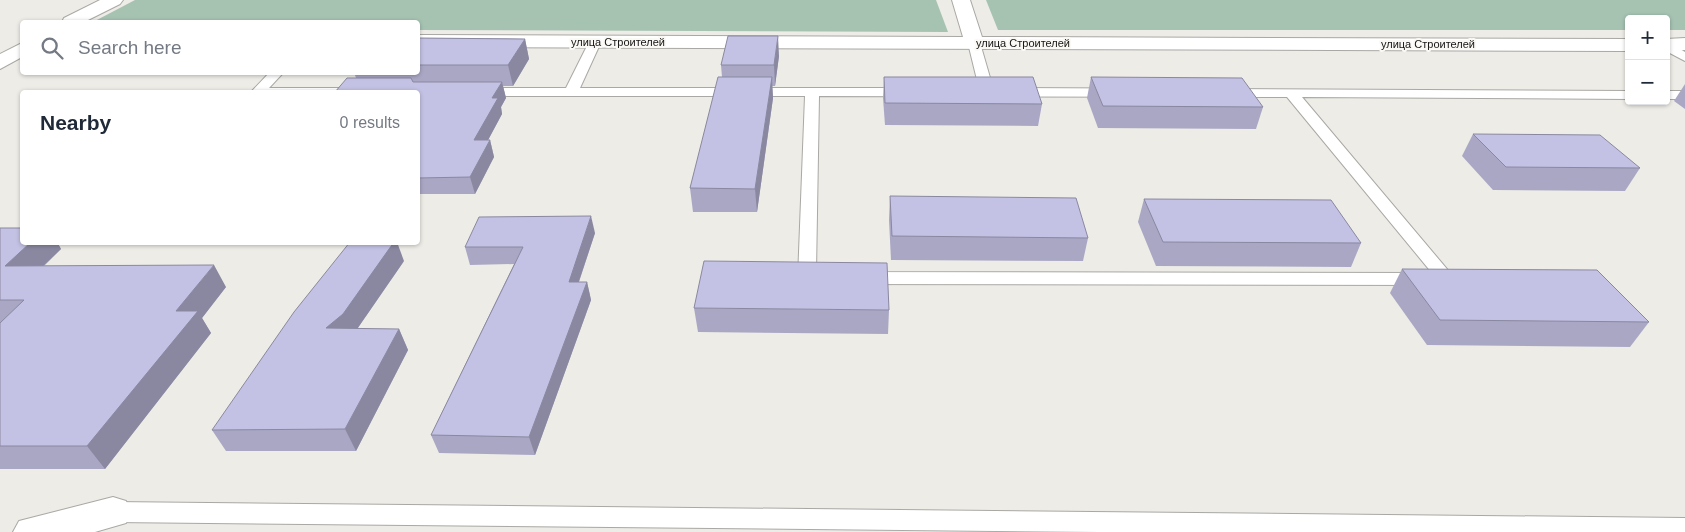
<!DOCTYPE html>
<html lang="en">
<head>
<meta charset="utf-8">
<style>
  :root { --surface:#fff; --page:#f6f6f7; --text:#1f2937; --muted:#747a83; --line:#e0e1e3 }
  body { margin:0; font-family:Arial,sans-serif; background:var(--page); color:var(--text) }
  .controls { position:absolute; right:15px; top:15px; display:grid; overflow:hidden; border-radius:5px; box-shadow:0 1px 4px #0004 }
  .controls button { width:45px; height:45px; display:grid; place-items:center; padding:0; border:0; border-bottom:1px solid var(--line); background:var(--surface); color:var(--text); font:25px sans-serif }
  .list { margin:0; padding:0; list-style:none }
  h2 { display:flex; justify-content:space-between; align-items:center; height:65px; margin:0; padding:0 20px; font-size:21px }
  h2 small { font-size:16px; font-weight:400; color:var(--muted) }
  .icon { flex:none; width:28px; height:28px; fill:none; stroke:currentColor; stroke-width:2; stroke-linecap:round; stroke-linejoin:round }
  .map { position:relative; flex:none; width:1685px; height:532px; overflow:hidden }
  .search { position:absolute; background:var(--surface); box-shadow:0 1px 4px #0004; left:20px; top:20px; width:400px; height:55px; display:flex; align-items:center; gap:12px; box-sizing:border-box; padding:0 18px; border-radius:5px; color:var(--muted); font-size:19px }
  .panel { position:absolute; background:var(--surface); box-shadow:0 1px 4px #0004; left:20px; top:90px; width:400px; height:155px; border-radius:5px }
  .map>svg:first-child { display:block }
  .green { fill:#a6c3b2 }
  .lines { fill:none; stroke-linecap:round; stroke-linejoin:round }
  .service-casing { stroke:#a9a8a4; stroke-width:2 }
  .minor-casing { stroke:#a9a8a4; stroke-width:2 }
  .service { fill:#fff; fill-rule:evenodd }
  .minor { fill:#fff; fill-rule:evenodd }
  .wall { fill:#a9a7c4 }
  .shaded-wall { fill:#8988a0 }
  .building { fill:#c4c2e4; stroke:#8988a0 }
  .labels { text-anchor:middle; stroke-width:4; stroke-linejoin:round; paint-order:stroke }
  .far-street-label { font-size:11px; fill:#151413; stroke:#faf9f5 }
</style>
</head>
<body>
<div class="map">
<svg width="1685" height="532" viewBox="0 0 1685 532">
  <rect width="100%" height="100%" fill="#edece7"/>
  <!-- green -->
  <g class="green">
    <polygon points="135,0 936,0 948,32 418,30 418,22 93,22"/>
    <polygon points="986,0 1685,0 1685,30 1666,30 1666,19 1629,19 1629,30 998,30"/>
  </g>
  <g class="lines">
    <!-- service casing -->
    <g class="service-casing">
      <g id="service">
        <path d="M595 38 601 42 580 88H979L968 43 974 39 980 43 993 88 1629 91V99L1302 97 1452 275 1455 279 1452 283 1446 285 807 284 801 282 798 278 805 96H480L473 92 480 88H566L589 42ZM819 96 1287 97 1432 273 816 272Z"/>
        <polygon points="1666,41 1685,52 1685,61 1666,51"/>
        <polygon points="270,72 284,72 269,88 359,88 366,92 251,92"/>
        <rect x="1666" y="91" width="19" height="8"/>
        <polygon points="113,502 1685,518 1685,532 1099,532 113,522 105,519 101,512 105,505"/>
      </g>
    </g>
    <!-- minor casing -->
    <g class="minor-casing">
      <g id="minor">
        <polygon points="100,0 123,0 120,4 84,22 62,22 64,18"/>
        <polygon points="952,0 970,0 982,37 1629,39 1629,51 418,47 418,35 963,37"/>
        <polygon points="1685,38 1685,50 1666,51 1666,39"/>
        <polygon points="22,43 22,57 0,69 0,54"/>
        <polygon points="113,497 126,501 131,512 126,523 95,532 13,532 19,521"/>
      </g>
    </g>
    <!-- service -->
    <use href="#service" class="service"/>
    <!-- minor -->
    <use href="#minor" class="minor"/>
  </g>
  <!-- wall -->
  <g class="wall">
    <polygon points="418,38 525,39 529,59 513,86 503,86 506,98 501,107 502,114 488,140 490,140 494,157 475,194 418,194 418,92 356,78 354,72 418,72"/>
    <polygon points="779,56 775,86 772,86 773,98 757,212 693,212 690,188 722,77 721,65"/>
    <polygon points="884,77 1042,104 1038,126 885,125 883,98"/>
    <polygon points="1091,77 1263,107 1256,129 1098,128 1087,98"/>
    <polygon points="1685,84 1685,109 1674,101"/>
    <polygon points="1473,134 1640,168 1625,191 1493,190 1462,156"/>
    <polygon points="890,196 1088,238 1083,261 891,260 889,220"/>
    <polygon points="1144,199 1361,243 1351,267 1156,266 1138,222"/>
    <polygon points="0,228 22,242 57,242 61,249 44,266 226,287 202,318 211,333 105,469 0,469 0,323 1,322 0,322"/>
    <polygon points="595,233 579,282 587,282 591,300 535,455 439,453 431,435 514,264 470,265 465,247"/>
    <polygon points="404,261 357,329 399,329 408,350 356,451 226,451 212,430"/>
    <polygon points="1402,269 1649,322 1630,347 1427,345 1390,293"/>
    <polygon points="694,308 889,310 888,334 698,332"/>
  </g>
  <!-- shaded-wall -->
  <g class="shaded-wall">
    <polygon points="778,36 779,56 775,86 774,65"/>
    <polygon points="525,39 529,59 513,86 508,65"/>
    <polygon points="772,77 773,98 757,212 755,189"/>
    <polygon points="502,82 506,98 501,107 502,114 479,157 474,140 492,98"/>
    <polygon points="490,140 494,157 475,194 470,177"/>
    <polygon points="591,216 595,233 573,299 569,282"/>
    <polygon points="31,242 57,242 61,249 21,287 5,266"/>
    <polygon points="394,242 397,242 404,261 353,335 326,328"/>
    <polygon points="214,265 226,287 202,318 211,333 105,469 87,446 176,311"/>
    <polygon points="587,282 591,300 535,455 529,437"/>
    <polygon points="399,329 408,350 356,451 345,429"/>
  </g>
  <!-- building -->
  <g class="building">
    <polygon points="728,36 778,36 774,65 721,65"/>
    <polygon points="418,38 525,39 508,65 418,65"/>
    <polygon points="718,77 772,77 755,189 690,188"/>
    <polygon points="884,77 1033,77 1042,104 885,103"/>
    <polygon points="1091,77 1242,78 1263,107 1103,106"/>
    <polygon points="347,78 411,78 413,82 502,82 492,98 498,98 474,140 490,140 470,177 418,178 418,92 335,92"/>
    <polygon points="1473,134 1600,135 1640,168 1506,167"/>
    <polygon points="890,196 1076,198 1088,238 892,236"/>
    <polygon points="1144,199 1331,200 1361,243 1163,242"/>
    <polygon points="591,216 569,282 587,282 529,437 431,435 523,247 465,247 479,217"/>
    <polygon points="0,228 22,228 22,242 31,242 5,266 214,265 176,311 198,311 87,446 0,446 0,323 24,300 0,300"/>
    <polygon points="350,242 394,242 343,314 326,328 399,329 345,429 212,430 294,312"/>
    <polygon points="704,261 887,263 889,310 694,308"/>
    <polygon points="1402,269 1597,270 1649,322 1440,320"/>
  </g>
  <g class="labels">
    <!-- far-street labels -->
    <g class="far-street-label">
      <text x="618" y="46">улица Строителей</text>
      <text x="1023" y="47">улица Строителей</text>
      <text x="1428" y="48">улица Строителей</text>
    </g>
  </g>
</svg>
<div class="controls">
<button>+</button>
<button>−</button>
</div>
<div class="search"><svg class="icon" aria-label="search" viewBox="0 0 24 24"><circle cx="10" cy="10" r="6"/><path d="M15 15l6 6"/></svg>Search here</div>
<section class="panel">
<h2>Nearby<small>0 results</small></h2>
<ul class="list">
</ul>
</section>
</div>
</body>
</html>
